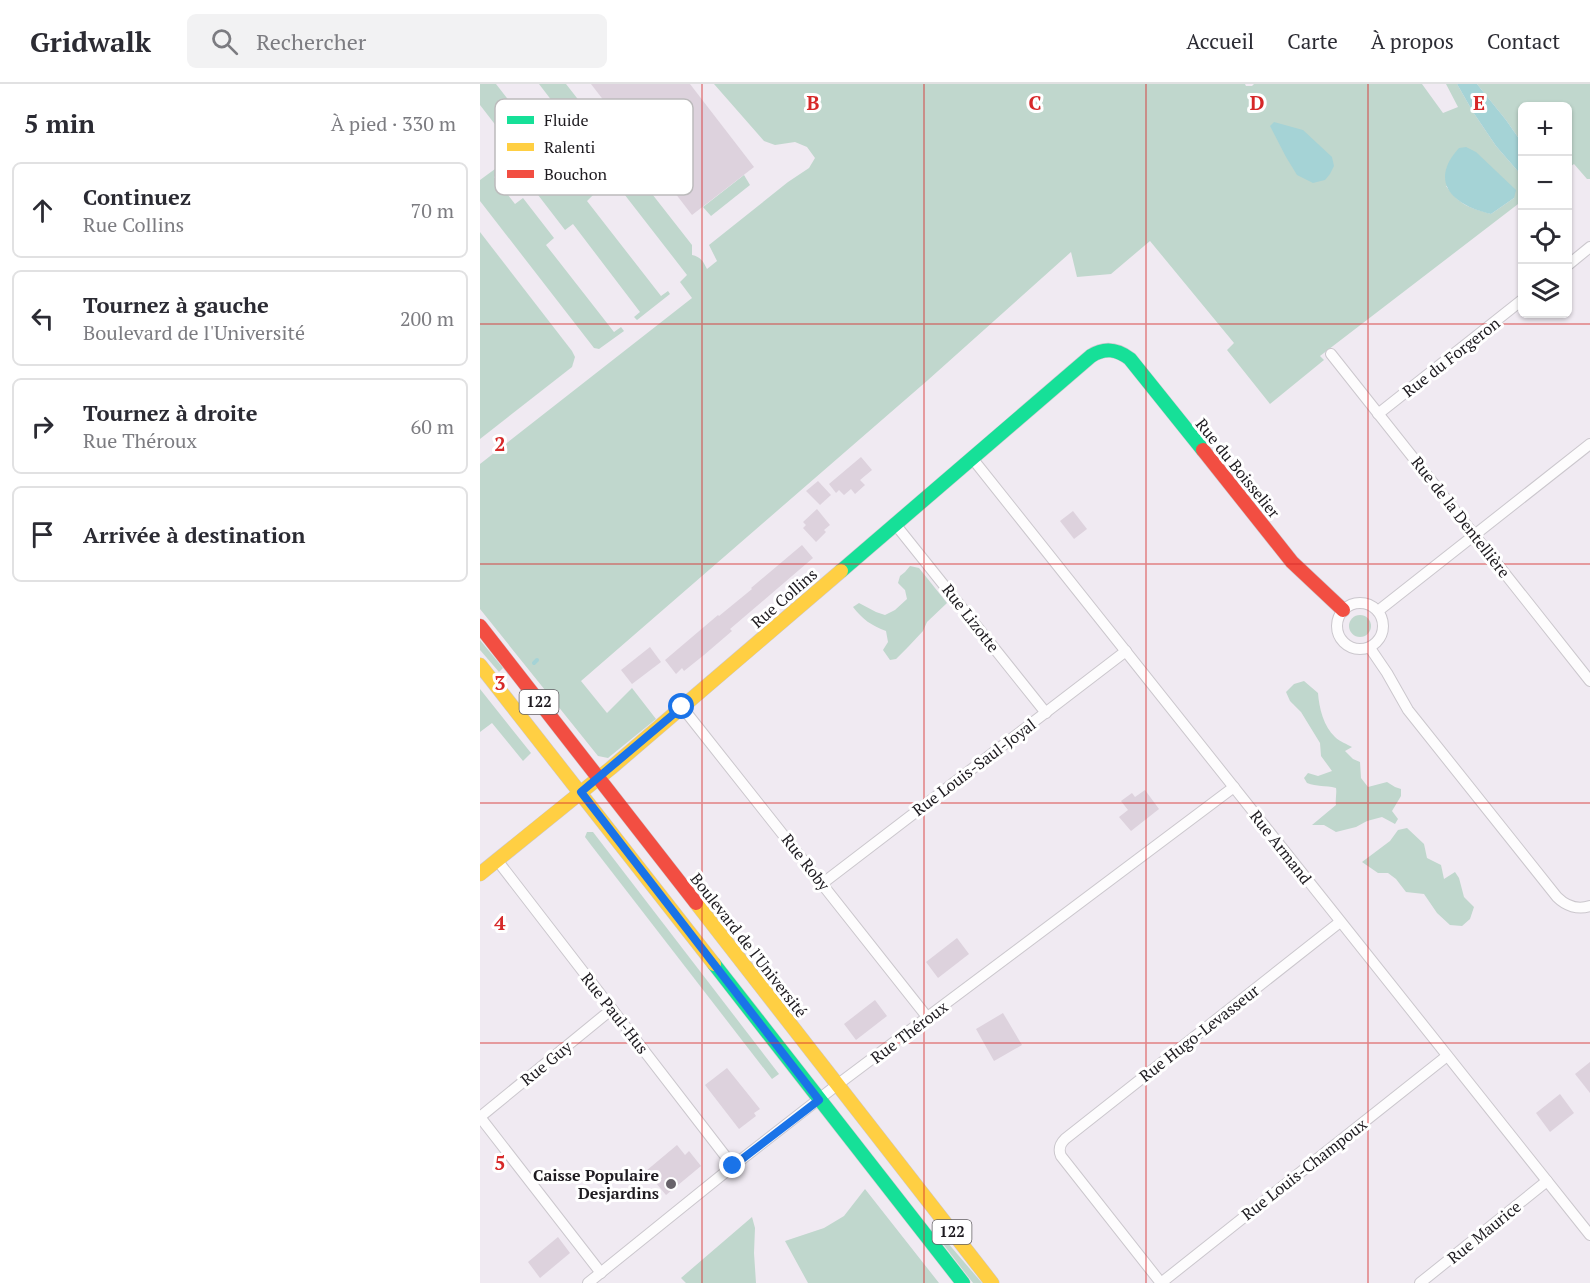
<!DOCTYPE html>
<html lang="fr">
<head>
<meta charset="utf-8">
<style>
  :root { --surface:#fff; --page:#f2f2f3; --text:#2b2b33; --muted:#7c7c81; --line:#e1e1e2 }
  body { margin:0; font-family:"PT Serif",serif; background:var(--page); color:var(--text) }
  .controls { position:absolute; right:18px; top:18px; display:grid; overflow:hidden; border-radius:9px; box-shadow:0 2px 4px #0004 }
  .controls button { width:54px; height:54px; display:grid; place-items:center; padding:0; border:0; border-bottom:2px solid var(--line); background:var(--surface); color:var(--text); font:30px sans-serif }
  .stop { position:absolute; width:18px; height:18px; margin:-14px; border:4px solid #1a73e8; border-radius:50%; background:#fff }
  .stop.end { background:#1a73e8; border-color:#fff; box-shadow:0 2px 6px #0008 }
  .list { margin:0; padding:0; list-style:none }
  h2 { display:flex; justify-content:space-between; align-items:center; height:78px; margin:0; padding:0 24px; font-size:26px }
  h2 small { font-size:20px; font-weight:400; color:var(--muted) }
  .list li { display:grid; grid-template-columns:39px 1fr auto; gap:18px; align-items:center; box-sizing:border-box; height:96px; margin:0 12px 12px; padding:0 12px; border:2px solid var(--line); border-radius:9px }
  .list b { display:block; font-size:22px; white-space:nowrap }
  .list p { margin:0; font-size:20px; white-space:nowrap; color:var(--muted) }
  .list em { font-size:20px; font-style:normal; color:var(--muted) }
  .icon { flex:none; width:33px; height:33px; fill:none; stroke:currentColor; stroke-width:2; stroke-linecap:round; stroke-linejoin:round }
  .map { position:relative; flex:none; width:1110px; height:1199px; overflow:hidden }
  header { display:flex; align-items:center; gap:36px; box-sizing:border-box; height:84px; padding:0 30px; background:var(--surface); border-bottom:2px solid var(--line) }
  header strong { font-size:28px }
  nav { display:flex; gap:33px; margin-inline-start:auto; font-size:21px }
  .search { width:420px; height:54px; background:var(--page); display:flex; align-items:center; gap:15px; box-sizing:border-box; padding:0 21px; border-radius:9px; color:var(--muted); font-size:22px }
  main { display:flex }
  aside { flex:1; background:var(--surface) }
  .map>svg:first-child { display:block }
  .green { fill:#c0d7cd; fill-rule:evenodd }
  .water { fill:#a5d3d6 }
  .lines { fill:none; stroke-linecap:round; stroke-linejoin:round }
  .stream { stroke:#a5d3d6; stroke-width:4 }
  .building { fill:#ddd2dd }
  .street-casing { stroke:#cbc7cd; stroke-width:12 }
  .fast-casing { stroke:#cbc7cd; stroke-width:15 }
  .slow-casing { stroke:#cbc7cd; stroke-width:15 }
  .jam-casing { stroke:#cbc7cd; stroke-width:15 }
  .street { stroke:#fdfcfd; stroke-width:10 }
  .fast { stroke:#16e098; stroke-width:14 }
  .slow { stroke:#ffcf43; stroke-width:14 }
  .jam { stroke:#f24e42; stroke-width:14 }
  .route { stroke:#1a73e8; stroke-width:8 }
  .grid { fill:none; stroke:#d62828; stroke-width:1.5; stroke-opacity:0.55 }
  .poi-dot { fill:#68636a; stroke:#fff; stroke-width:2 }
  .labels { text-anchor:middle; stroke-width:6; stroke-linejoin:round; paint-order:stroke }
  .shield { fill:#fff; stroke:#625f63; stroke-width:1.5 }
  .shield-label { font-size:15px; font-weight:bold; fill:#1e1b20 }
  .street-label { font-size:16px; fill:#1e1b20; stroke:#fff }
  .poi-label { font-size:16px; font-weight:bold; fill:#1e1b20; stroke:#fff; text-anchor:end }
  .key { fill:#fff; stroke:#bcbbbc; stroke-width:1.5 }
  .key-label { font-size:16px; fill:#1e1b20 }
  .grid-label { font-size:20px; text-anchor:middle; font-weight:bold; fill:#d62828; stroke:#fff; stroke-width:6; stroke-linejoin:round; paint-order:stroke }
</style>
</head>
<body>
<header>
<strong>Gridwalk</strong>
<div class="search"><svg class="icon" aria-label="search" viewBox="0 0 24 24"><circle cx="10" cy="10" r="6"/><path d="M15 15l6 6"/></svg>Rechercher</div>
<nav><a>Accueil</a><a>Carte</a><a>À propos</a><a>Contact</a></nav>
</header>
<main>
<aside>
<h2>5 min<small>À pied · 330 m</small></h2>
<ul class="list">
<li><svg class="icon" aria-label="ahead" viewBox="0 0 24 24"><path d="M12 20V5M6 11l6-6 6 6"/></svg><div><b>Continuez</b><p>Rue Collins</p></div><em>70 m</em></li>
<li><svg class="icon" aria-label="left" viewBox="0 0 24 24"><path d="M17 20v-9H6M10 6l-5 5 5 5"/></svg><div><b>Tournez à gauche</b><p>Boulevard de l'Université</p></div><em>200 m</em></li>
<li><svg class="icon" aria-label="right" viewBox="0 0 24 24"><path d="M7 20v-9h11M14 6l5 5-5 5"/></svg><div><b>Tournez à droite</b><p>Rue Théroux</p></div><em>60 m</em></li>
<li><svg class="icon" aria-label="arrive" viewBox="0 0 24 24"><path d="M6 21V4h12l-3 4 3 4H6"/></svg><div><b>Arrivée à destination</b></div></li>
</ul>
</aside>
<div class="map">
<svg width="1110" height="1199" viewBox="0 0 1110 1199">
  <rect width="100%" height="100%" fill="#f0eaf2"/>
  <!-- green -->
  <g class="green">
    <polygon points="0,0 16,0 44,36 51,30 53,33 19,60 17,57 24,52 0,21"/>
    <path d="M59 0H86L212 161V171C221 173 223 177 227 185L237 177 229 161 308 98 329 84 335 74 327 63 315 58 295 61 284 57 234 0H765L766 2H772L774 0H942L963 29 978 23 966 0H977L993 28 1016 62 1042 92V117L840 272 844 276 790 320 747 266 754 259 670 157 631 190 597 193 591 168 448 296 101 597 127 629 152 604 176 635 128 674 118 672 0 525V380L212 214 200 198 207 191 127 88 119 94 75 36 82 30ZM966 102 1034 114 1011 130C988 123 981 122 966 102Z"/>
    <polygon points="997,0 1110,0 1110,95 1107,95 1094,80 1088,84 1088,22 1042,22 1042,59 1026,36"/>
    <polygon points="63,48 67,49 69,52 114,110 107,117 181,212 188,207 190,210 157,236 154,233 160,228 93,140 85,146 45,94 52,88 41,73 33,79 31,73 34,70"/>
    <polygon points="15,85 20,85 22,87 14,93 35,120 43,114 74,154 66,161 134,248 141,243 144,247 119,265 114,264 0,117 0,96"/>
    <polygon points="264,91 270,101 231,132 223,123"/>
    <polygon points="0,148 92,267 95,273 92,283 0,355"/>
    <path d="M430 482 439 484 467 519 447 538 443 547 428 563 416 575 410 576 403 566 408 558 406 547C392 542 382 535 373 523L379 519 396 528 405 531 415 526 427 515 425 506 418 499 420 492 425 488Z"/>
    <circle cx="880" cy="542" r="11"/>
    <polygon points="0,556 23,584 19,588 0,566"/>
    <path d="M824 597 838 609C839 624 844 643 855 653 860 658 867 660 872 663L865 667 873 675 880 678 881 694 888 703 907 698 915 703 921 705V712L912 727 918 735 915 740 902 733 887 737 876 743 856 748 844 741H832L856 721C855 715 857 710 856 704 845 701 837 703 827 699L824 694 828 689 838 692 852 687 841 672 840 659 821 628 810 617 806 608 814 600Z"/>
    <polygon points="0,605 51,669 43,677 12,639 0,648"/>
    <polygon points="927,744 944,760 947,774 961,781 964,795 975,788 979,794 984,813 994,823 990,835 982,842 970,841 957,829 944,810 926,808 916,795 908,789 898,789 882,778 910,757 918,746"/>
    <polygon points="107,748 113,748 299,990 292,995 111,761 105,753"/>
    <polygon points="385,1105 459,1199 328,1199 305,1157 344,1144 364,1132"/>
    <polygon points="272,1133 275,1144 274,1169 276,1199 206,1199 201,1194"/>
    <polygon points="467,1158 502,1199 493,1199 463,1160"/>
  </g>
  <!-- water -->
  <g class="water">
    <polygon points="977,0 997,0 1026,36 1042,59 1042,92 1016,62 993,28"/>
    <polygon points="794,38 823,46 852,73 854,82 850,90 845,96 833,99 817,91 806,73 790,42"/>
    <path d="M986 63 996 68 1036 106 1034 114 1011 130C975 122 947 99 979 64Z"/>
  </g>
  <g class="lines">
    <!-- stream -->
    <polyline class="stream" points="54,579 57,576"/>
  </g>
  <!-- building -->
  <g class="building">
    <polygon points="111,0 210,0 274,83 212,131"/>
    <polygon points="381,373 392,386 380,396 385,401 375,410 371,405 364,411 359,406 356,409 349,400"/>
    <polygon points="338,397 351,411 340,421 326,407"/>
    <polygon points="337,425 350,441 344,446 346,448 336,458 323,444 326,441 323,438"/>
    <polygon points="593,427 607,445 594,455 580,437"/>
    <polygon points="322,461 333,474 250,545 252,547 224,571 204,587 202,584 196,590 185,576 238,531 239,532 272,505 271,504"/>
    <polygon points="170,563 181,578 152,600 141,586"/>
    <polygon points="665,706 679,725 651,747 639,733 648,726 641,717 652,709 655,713"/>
    <polygon points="477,854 489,870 458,894 446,878"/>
    <polygon points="395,916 407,932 376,956 364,940"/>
    <polygon points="523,929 542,961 514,977 496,945"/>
    <polygon points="1110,978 1110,1009 1095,990"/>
    <polygon points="247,984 280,1025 274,1029 276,1032 259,1045 225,1001"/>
    <polygon points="1080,1010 1094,1029 1070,1048 1056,1029"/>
    <polygon points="197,1061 205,1071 209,1067 221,1082 186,1111 166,1087"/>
    <polygon points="78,1153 90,1169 60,1194 48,1178"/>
  </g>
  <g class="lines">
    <!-- street casing -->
    <g class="street-casing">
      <g id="street">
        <polyline points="1088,181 1110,163"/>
        <polyline points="851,270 1110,597"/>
        <polyline points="898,330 1042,216"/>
        <polyline points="492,374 1110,1151"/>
        <polyline points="415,440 566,629"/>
        <circle cx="880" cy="542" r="23"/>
        <polyline points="898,527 1110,360"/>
        <path d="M890 564 907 589 928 626 1077 813C1086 822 1098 826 1110 822"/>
        <polyline points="202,623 448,934"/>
        <polyline points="17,776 253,1082"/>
        <polyline points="343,799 646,567"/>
        <polyline points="0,1033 121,1189"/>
        <polyline points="0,1033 132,925"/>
        <polyline points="108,1199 253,1082 357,1001 754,703"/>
        <path d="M681 1199 581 1072C578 1065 580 1060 585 1055L860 838"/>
        <polyline points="681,1199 967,972"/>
        <polyline points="940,1199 1067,1097"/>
      </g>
    </g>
    <!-- fast casing -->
    <g class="fast-casing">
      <g id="fast">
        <path d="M361 487 611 272C625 263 637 265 650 275L723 366"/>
        <polyline points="234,880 483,1199"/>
      </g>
    </g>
    <!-- slow casing -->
    <g class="slow-casing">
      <g id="slow">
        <polyline points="0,581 234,880"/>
        <polyline points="0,790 131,684 361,487"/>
        <polyline points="216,819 512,1199"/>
      </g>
    </g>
    <!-- jam casing -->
    <g class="jam-casing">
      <g id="jam">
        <polyline points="723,366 812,478 863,526"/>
        <polyline points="0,542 216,819"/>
      </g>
    </g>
    <!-- street -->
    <use href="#street" class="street"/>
    <!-- fast -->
    <use href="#fast" class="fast"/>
    <!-- slow -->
    <use href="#slow" class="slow"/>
    <!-- jam -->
    <use href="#jam" class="jam"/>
  </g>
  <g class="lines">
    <!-- route -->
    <polyline class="route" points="202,623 101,708 339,1016 253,1082"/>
  </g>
  <!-- grid -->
  <path class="grid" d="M222 0V1199M444 0V1199M666 0V1199M888 0V1199M0 240H1110M0 480H1110M0 719H1110M0 959H1110"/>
  <!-- markers -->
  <circle class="poi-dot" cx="191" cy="1100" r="6"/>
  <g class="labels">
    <!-- shield labels -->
    <g class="shield">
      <rect x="39.5" y="606" width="39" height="24" rx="4.5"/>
      <rect x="452.5" y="1136" width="39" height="24" rx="4.5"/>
    </g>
    <g class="shield-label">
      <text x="59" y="623">122</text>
      <text x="472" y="1153">122</text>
    </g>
    <!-- street labels -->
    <g class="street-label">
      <text transform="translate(971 273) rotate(-38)" y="6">Rue du Forgeron</text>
      <text transform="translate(758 384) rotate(51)" y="6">Rue du Boisselier</text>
      <text transform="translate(981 433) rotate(52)" y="6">Rue de la Dentellière</text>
      <text transform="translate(304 514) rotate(-41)" y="6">Rue Collins</text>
      <text transform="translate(491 534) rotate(52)" y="6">Rue Lizotte</text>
      <text transform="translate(494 683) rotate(-37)" y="6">Rue Louis-Saul-Joyal</text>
      <text transform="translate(801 763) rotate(52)" y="6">Rue Armand</text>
      <text transform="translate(326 778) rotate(52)" y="6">Rue Roby</text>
      <text transform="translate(269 861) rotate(52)" y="6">Boulevard de l'Université</text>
      <text transform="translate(135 929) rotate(52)" y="6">Rue Paul-Hus</text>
      <text transform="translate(429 948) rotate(-37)" y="6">Rue Théroux</text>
      <text transform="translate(719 949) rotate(-38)" y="6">Rue Hugo-Levasseur</text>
      <text transform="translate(66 979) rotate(-39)" y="6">Rue Guy</text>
      <text transform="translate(824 1085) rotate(-38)" y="6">Rue Louis-Champoux</text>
      <text transform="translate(1004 1148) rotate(-39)" y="6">Rue Maurice</text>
    </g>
    <!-- poi labels -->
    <g class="poi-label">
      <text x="179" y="1097">Caisse Populaire<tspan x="179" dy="18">Desjardins</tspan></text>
    </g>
  </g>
  <!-- legend -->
  <rect x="15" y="15" width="198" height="96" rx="9" class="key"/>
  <rect x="27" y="32" width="27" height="8" fill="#16e098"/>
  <rect x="27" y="59" width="27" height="8" fill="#ffcf43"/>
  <rect x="27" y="86" width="27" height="8" fill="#f24e42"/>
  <g class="key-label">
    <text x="64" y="42">Fluide</text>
    <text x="64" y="69">Ralenti</text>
    <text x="64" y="96">Bouchon</text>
  </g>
  <g class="grid-label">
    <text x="333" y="26">B</text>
    <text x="555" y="26">C</text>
    <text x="777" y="26">D</text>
    <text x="999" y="26">E</text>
    <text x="20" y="367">2</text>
    <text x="20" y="606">3</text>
    <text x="20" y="846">4</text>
    <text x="20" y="1086">5</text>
  </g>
</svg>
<div class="controls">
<button>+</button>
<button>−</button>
<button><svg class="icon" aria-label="locate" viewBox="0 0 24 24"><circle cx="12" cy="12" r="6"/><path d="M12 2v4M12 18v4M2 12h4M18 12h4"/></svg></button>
<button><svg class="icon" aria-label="layers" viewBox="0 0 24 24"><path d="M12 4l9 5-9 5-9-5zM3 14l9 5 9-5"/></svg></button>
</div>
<div class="stop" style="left:202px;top:623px"></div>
<div class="stop end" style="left:253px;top:1082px"></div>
</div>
</main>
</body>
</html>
